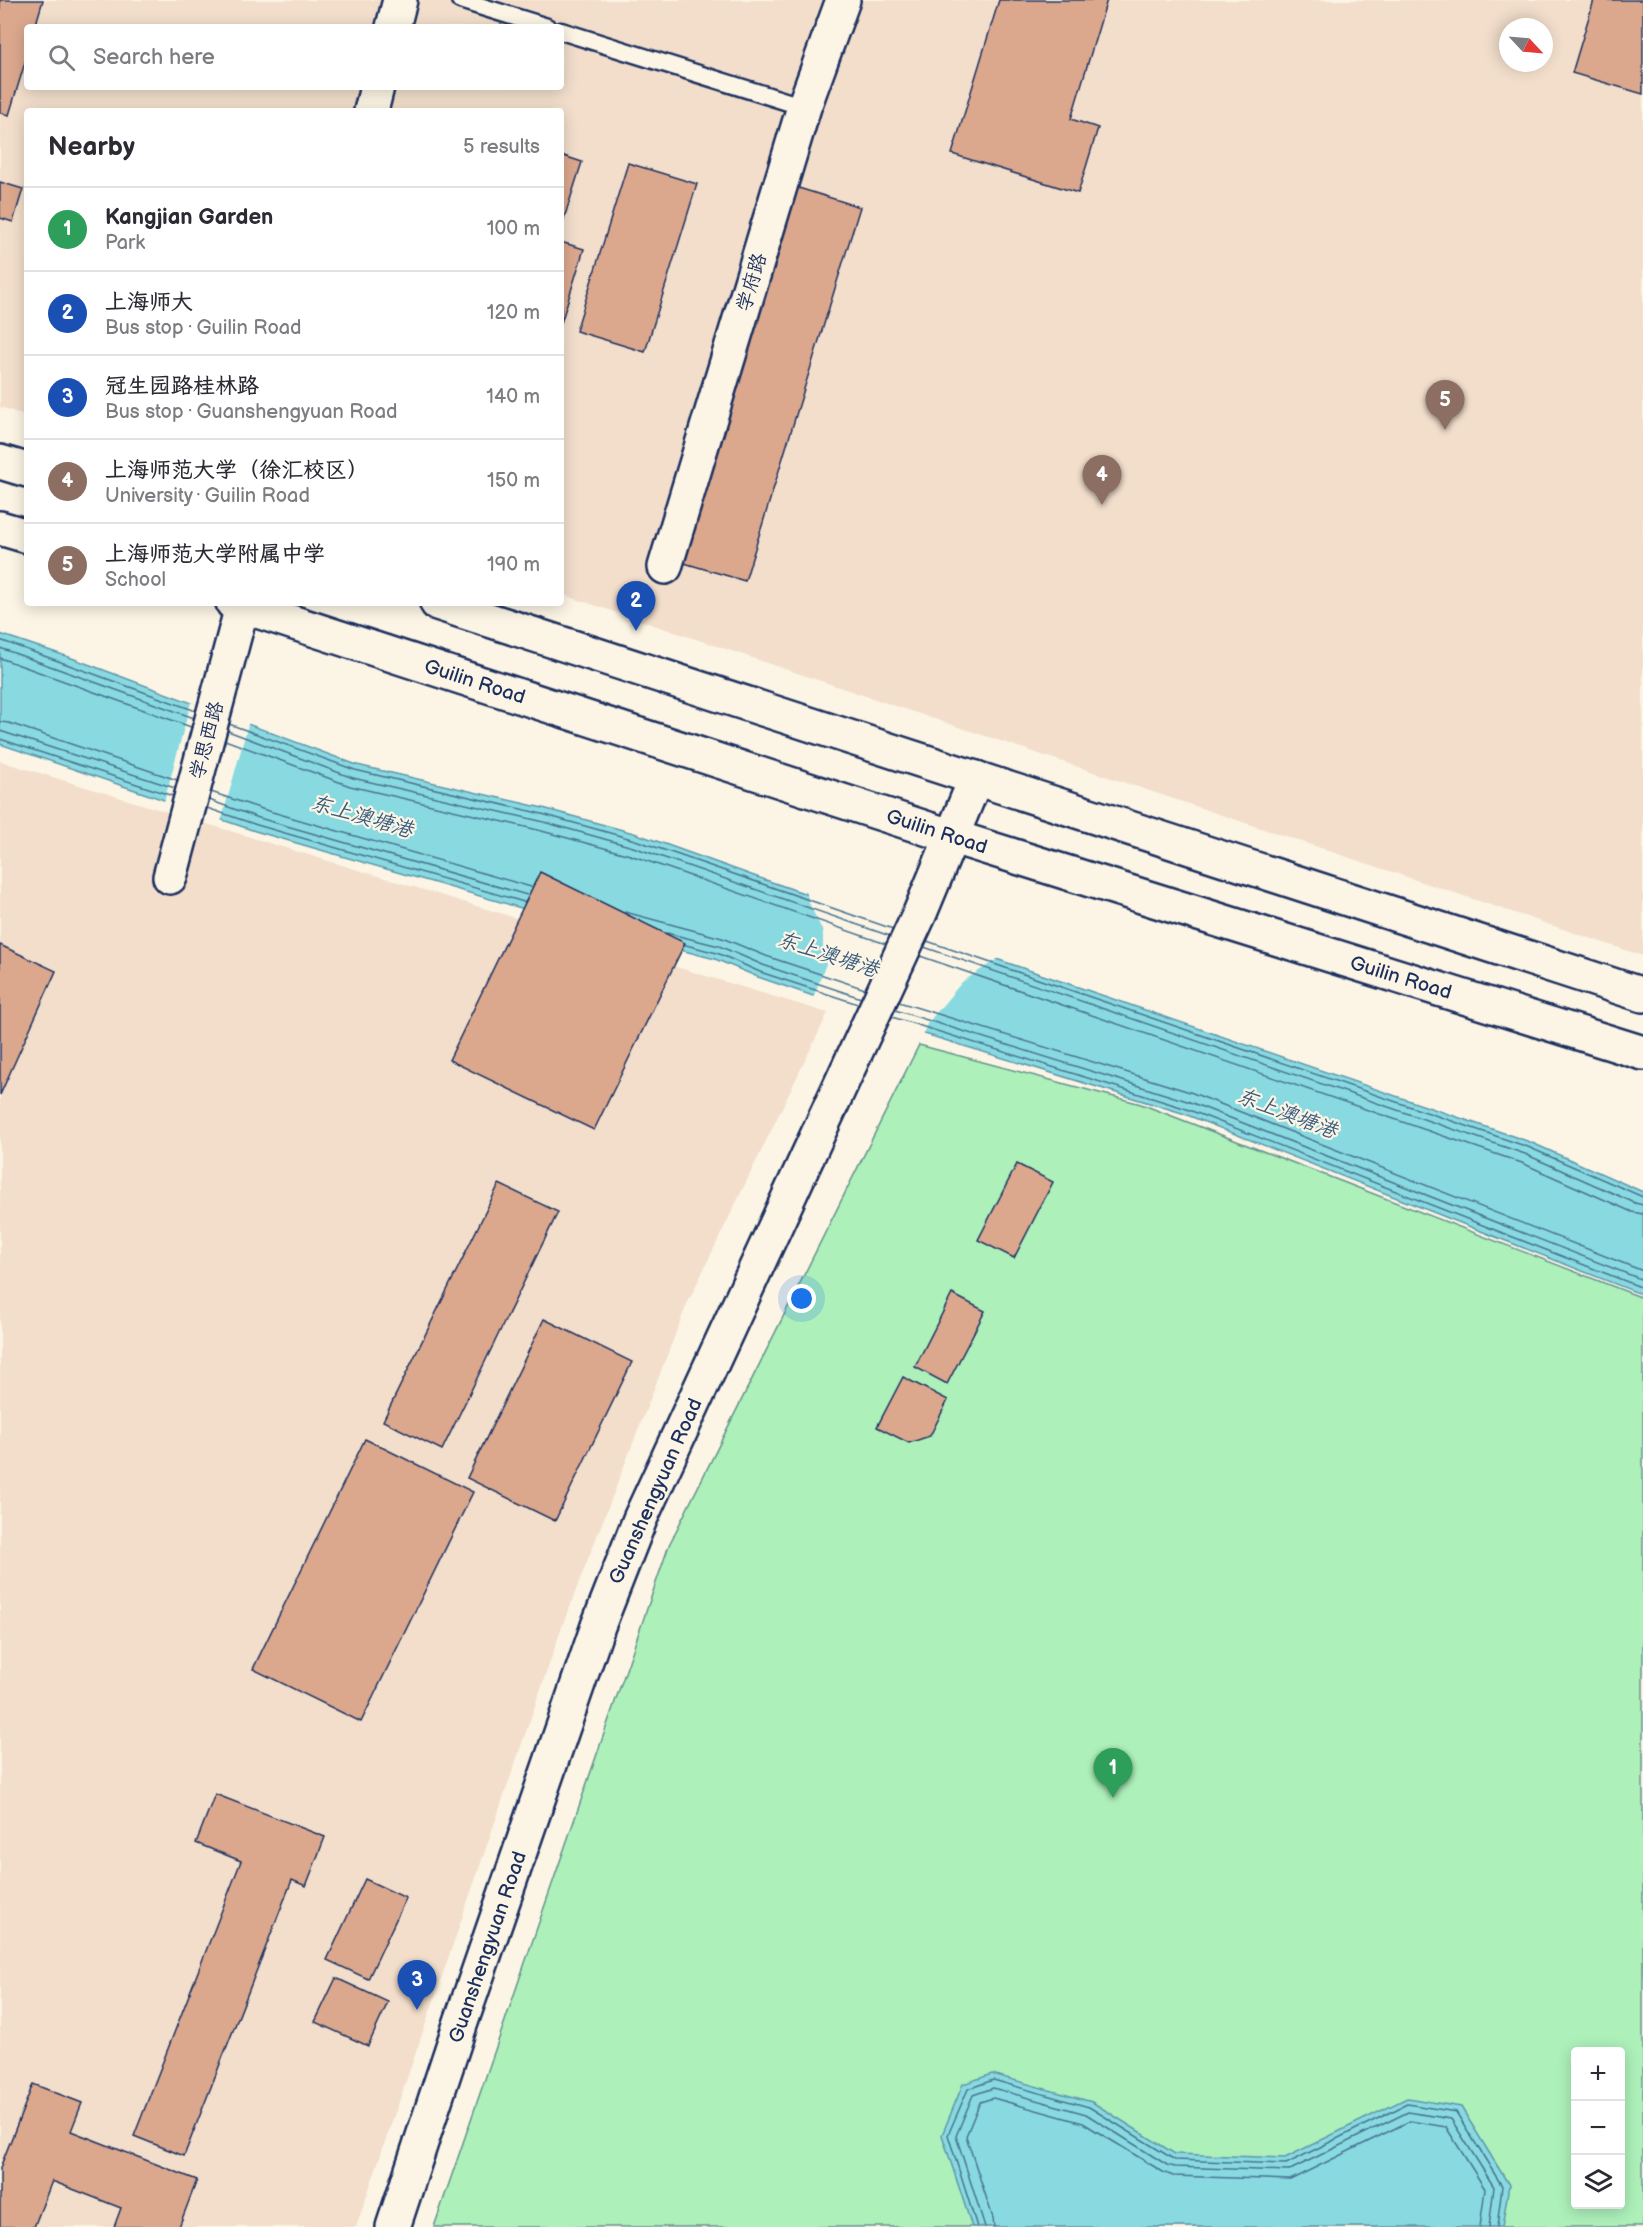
<!DOCTYPE html>
<html lang="en">
<head>
<meta charset="utf-8">
<style>
  :root { --surface:#fff; --page:#f7f7f7; --text:#2b2b33; --muted:#7c7c81; --line:#e1e1e2; --accent:#c8321e }
  body { margin:0; font-family:"Balsamiq Sans","LXGW WenKai TC",sans-serif; background:var(--page); color:var(--text) }
  .controls { position:absolute; right:18px; bottom:18px; display:grid; overflow:hidden; border-radius:6px; box-shadow:0 3px 15px #0003 }
  .controls button { width:54px; height:54px; display:grid; place-items:center; padding:0; border:0; border-bottom:2px solid var(--line); background:var(--surface); color:var(--text); font:30px sans-serif }
  .compass { position:absolute; left:1499px; top:18px; width:54px; height:54px; border-radius:50%; background:var(--surface); box-shadow:0 3px 15px #0003; rotate:116deg }
  .you { position:absolute; left:802px; top:1299px; width:21px; height:21px; margin:-15px; border:4px solid #fff; border-radius:50%; background:#1a73e8; box-shadow:0 0 0 9px #1a73e833 }
  .badge { display:grid; place-items:center; width:39px; height:39px; border-radius:50%; background:var(--accent); color:#fff; font-size:20px; font-weight:700 }
  .pin { position:absolute; translate:-50% -50px; filter:drop-shadow(0 2px 3px #0008) }
  .pin::after { content:''; position:absolute; top:32px; width:21px; height:18px; background:inherit; clip-path:polygon(0 0,100% 0,50% 100%) }
  .list { margin:0; padding:0; list-style:none }
  h2 { display:flex; justify-content:space-between; align-items:center; height:78px; margin:0; padding:0 24px; font-size:26px }
  h2 small { font-size:20px; font-weight:400; color:var(--muted) }
  .list li { display:grid; grid-template-columns:39px 1fr auto; gap:18px; align-items:center; box-sizing:border-box; height:84px; padding:0 24px; border-top:2px solid var(--line) }
  .list b { display:block; font-size:22px; white-space:nowrap }
  .list p { margin:0; font-size:20px; white-space:nowrap; color:var(--muted) }
  .list em { font-size:20px; font-style:normal; color:var(--muted) }
  .icon { flex:none; width:33px; height:33px; fill:none; stroke:currentColor; stroke-width:2; stroke-linecap:round; stroke-linejoin:round }
  .map { position:relative; flex:none; width:1643px; height:2227px; overflow:hidden }
  .search { position:absolute; background:var(--surface); box-shadow:0 3px 15px #0003; left:24px; top:24px; width:540px; height:66px; display:flex; align-items:center; gap:15px; box-sizing:border-box; padding:0 21px; border-radius:6px; color:var(--muted); font-size:22px }
  .panel { position:absolute; background:var(--surface); box-shadow:0 3px 15px #0003; left:24px; top:108px; width:540px; height:498px; border-radius:6px }
  .map>svg:first-child { display:block }
  .built { fill:#f2decb; fill-rule:evenodd }
  .green { fill:#adf0ba; stroke:#64908c; stroke-width:1.5; fill-rule:evenodd }
  .water { fill:#89dae0; stroke:#5d96ac; stroke-width:1.5 }
  .pier { fill:#fcf5e5 }
  .lines { fill:none; stroke-linecap:round; stroke-linejoin:round }
  .shore { stroke:#477392; stroke-width:1.5 }
  .building { fill:#dba88e; stroke:#1b2f5e; stroke-width:1.5 }
  .service-casing { stroke:#1b2f5e; stroke-width:21 }
  .minor-casing { stroke:#1b2f5e; stroke-width:38 }
  .tertiary-casing { stroke:#1b2f5e; stroke-width:38 }
  .secondary-casing { stroke:#1b2f5e; stroke-width:38 }
  .service { stroke:#fcf5e5; stroke-width:16 }
  .minor { stroke:#fcf5e5; stroke-width:33 }
  .tertiary { stroke:#fcf5e5; stroke-width:33 }
  .secondary { stroke:#fcf5e5; stroke-width:33 }
  .labels { text-anchor:middle; stroke-width:4.5; stroke-linejoin:round; paint-order:stroke }
  .street-label { font-size:20px; fill:#1b2f5e; stroke:#fcf5e5 }
  .water-label { font-size:21px; font-style:italic; fill:#365a7e; stroke:#fcf5e5 }
</style>
</head>
<body>
<div class="map">
<svg width="1643" height="2227" viewBox="0 0 1643 2227">
  <rect width="100%" height="100%" fill="#fcf5e5"/>
  <filter id="ink" filterUnits="userSpaceOnUse"><feTurbulence type="fractalNoise" baseFrequency=".0167" numOctaves="2"/><feDisplacementMap in="SourceGraphic" scale="12" xChannelSelector="R" yChannelSelector="G"/><feConvolveMatrix kernelMatrix="1 2 1 2 8 2 1 2 1" color-interpolation-filters="sRGB"/></filter>
  <g filter="url(#ink)">
    <!-- built -->
    <g class="built">
      <path d="M0 0H1643V956L561 594V111H27V416L0 407ZM27 27H561V87H27ZM1508 27H1544V63H1508Z"/>
      <polygon points="0,761 828,1013 687,1304 564,1621 356,2227 0,2227"/>
    </g>
    <!-- green -->
    <path class="green" d="M919 1045 1141 1104 1643 1298V2227H434L669 1545ZM1576 2052H1620V2204H1576Z"/>
    <!-- water -->
    <g class="water">
      <polygon points="0,634 69,657 357,765 543,808 637,834 754,876 1530,1142 1643,1192 1643,1295 1182,1113 915,1031 758,977 715,959 528,910 255,831 0,744"/>
      <polygon points="992,2074 1092,2102 1175,2154 1285,2158 1407,2098 1461,2107 1509,2185 1502,2227 972,2227 942,2135 963,2084"/>
    </g>
    <!-- pier -->
    <g class="pier">
      <polygon points="191,702 249,721 221,822 164,802"/>
      <polygon points="806,890 1007,958 999,958 962,982 927,1024 922,1036 914,1034 813,998 826,964 823,952 823,932 809,903"/>
    </g>
    <g class="lines">
      <!-- shore -->
      <g class="shore">
        <polyline points="0,640 196,711"/>
        <polyline points="0,648 194,718"/>
        <polyline points="0,658 191,727"/>
        <polyline points="0,722 9,723 177,780"/>
        <polyline points="229,724 355,770 542,814 635,840 893,929"/>
        <polyline points="0,731 175,788"/>
        <polyline points="228,731 353,778 540,821 633,847 890,936"/>
        <polyline points="0,739 173,796"/>
        <polyline points="225,740 350,786 538,830 630,855 886,944"/>
        <polyline points="211,792 262,809 531,887"/>
        <polyline points="209,800 259,818 527,895"/>
        <polyline points="207,808 257,825 524,902"/>
        <polyline points="625,912 722,938 766,956 865,989"/>
        <polyline points="667,933 719,946 763,965 861,998"/>
        <polyline points="927,941 1528,1147 1643,1197"/>
        <polyline points="686,945 717,953 760,972 858,1004"/>
        <polyline points="924,947 1525,1154 1635,1203 1643,1205"/>
        <polyline points="920,956 1522,1163 1632,1212 1643,1214"/>
        <polyline points="899,1002 1190,1092 1643,1271"/>
        <polyline points="895,1010 1187,1101 1643,1280"/>
        <polyline points="892,1017 1184,1108 1643,1288"/>
        <polyline points="977,2227 948,2135 968,2089 993,2080 1089,2107 1175,2160 1286,2164 1407,2104 1456,2112 1502,2186 1497,2227"/>
        <polyline points="985,2227 956,2136 973,2095 993,2088 1086,2114 1167,2165 1175,2167 1288,2171 1408,2112 1451,2119 1494,2187 1489,2227"/>
        <polyline points="994,2227 993,2218 966,2136 980,2102 993,2098 1083,2123 1163,2172 1173,2176 1290,2180 1410,2121 1446,2127 1485,2189 1480,2227"/>
      </g>
    </g>
    <!-- building -->
    <g class="building">
      <polygon points="0,0 43,0 35,27 27,27 27,56 9,115 0,113"/>
      <polygon points="999,0 1107,0 1071,119 1098,128 1078,193 952,154"/>
      <polygon points="1594,0 1643,0 1643,94 1572,73"/>
      <polygon points="561,155 582,162 561,228"/>
      <polygon points="628,163 697,184 645,352 576,331"/>
      <polygon points="0,182 23,189 13,222 0,218"/>
      <polygon points="789,185 860,207 745,581 674,560"/>
      <polygon points="561,242 584,249 561,323"/>
      <polygon points="540,872 685,943 594,1130 449,1060"/>
      <polygon points="0,945 56,971 0,1095"/>
      <polygon points="1017,1164 1053,1182 1014,1258 978,1240"/>
      <polygon points="499,1184 558,1212 442,1450 383,1421"/>
      <polygon points="952,1294 985,1311 947,1384 915,1367"/>
      <polygon points="544,1319 632,1362 555,1521 467,1478"/>
      <polygon points="903,1377 948,1400 930,1436 909,1443 877,1427"/>
      <polygon points="365,1439 473,1492 361,1722 253,1669"/>
      <polygon points="215,1794 325,1837 306,1886 292,1880 184,2156 134,2136 241,1861 196,1843"/>
      <polygon points="365,1879 406,1898 368,1979 327,1960"/>
      <polygon points="336,1978 388,2002 368,2046 315,2022"/>
      <polygon points="33,2084 82,2103 71,2131 197,2180 179,2227 114,2227 121,2208 52,2181 34,2227 0,2227 0,2168"/>
    </g>
    <g class="lines">
      <!-- service casing -->
      <g class="service-casing">
        <g id="service">
          <polyline points="460,0 547,27"/>
          <polyline points="561,31 804,107"/>
        </g>
      </g>
      <!-- minor casing -->
      <g class="minor-casing">
        <g id="minor">
          <polyline points="393,27 400,0"/>
          <polyline points="371,111 377,87"/>
          <polyline points="665,567 804,107 843,0"/>
          <polyline points="170,877 243,603"/>
        </g>
      </g>
      <!-- tertiary casing -->
      <g class="tertiary-casing">
        <polyline id="tertiary" points="393,2227 461,2022 598,1626 640,1519 920,913 976,778"/>
      </g>
      <!-- secondary casing -->
      <g class="secondary-casing">
        <g id="secondary">
          <polyline points="0,462 27,470"/>
          <polyline points="0,528 27,536"/>
          <polyline points="233,603 950,836 1643,1053"/>
          <polyline points="437,603 1643,995"/>
        </g>
      </g>
      <!-- service -->
      <use href="#service" class="service"/>
      <!-- minor -->
      <use href="#minor" class="minor"/>
      <!-- tertiary -->
      <use href="#tertiary" class="tertiary"/>
      <!-- secondary -->
      <use href="#secondary" class="secondary"/>
    </g>
  </g>
  <g class="labels">
    <!-- street labels -->
    <g class="street-label">
      <text transform="translate(751 282) rotate(-73)" y="7">学府路</text>
      <text transform="translate(475 681) rotate(18)" y="7">Guilin Road</text>
      <text transform="translate(206 740) rotate(-75)" y="7">学思西路</text>
      <text transform="translate(937 831) rotate(18)" y="7">Guilin Road</text>
      <text transform="translate(1401 977) rotate(17)" y="7">Guilin Road</text>
      <text transform="translate(655 1491) rotate(-66)" y="7">Guanshengyuan Road</text>
      <text transform="translate(487 1947) rotate(-71)" y="7">Guanshengyuan Road</text>
    </g>
    <!-- water labels -->
    <g class="water-label">
      <text transform="translate(362 816) rotate(16)" y="7">东上澳塘港</text>
      <text transform="translate(828 954) rotate(18)" y="7">东上澳塘港</text>
      <text transform="translate(1287 1113) rotate(21)" y="7">东上澳塘港</text>
    </g>
  </g>
</svg>
<div class="controls">
<button>+</button>
<button>−</button>
<button><svg class="icon" aria-label="layers" viewBox="0 0 24 24"><path d="M12 4l9 5-9 5-9-5zM3 14l9 5 9-5"/></svg></button>
</div>
<svg class="compass" viewBox="-18 -18 36 36"><path d="M0-13l5 13h-10z" fill="#e53935"/><path d="M0 13l5-13h-10z" fill="#7c7c81"/></svg>
<div class="you"></div>
<div class="pin badge" style="left:1113px;top:1798px;background:#2e9e5b">1</div>
<div class="pin badge" style="left:636px;top:631px;background:#1a4fb4">2</div>
<div class="pin badge" style="left:417px;top:2010px;background:#1a4fb4">3</div>
<div class="pin badge" style="left:1102px;top:505px;background:#8d6e63">4</div>
<div class="pin badge" style="left:1445px;top:430px;background:#8d6e63">5</div>
<div class="search"><svg class="icon" aria-label="search" viewBox="0 0 24 24"><circle cx="10" cy="10" r="6"/><path d="M15 15l6 6"/></svg>Search here</div>
<section class="panel">
<h2>Nearby<small>5 results</small></h2>
<ul class="list">
<li><span class="badge" style="background:#2e9e5b">1</span><div><b>Kangjian Garden</b><p>Park</p></div><em>100 m</em></li>
<li><span class="badge" style="background:#1a4fb4">2</span><div><b>上海师大</b><p>Bus stop · Guilin Road</p></div><em>120 m</em></li>
<li><span class="badge" style="background:#1a4fb4">3</span><div><b>冠生园路桂林路</b><p>Bus stop · Guanshengyuan Road</p></div><em>140 m</em></li>
<li><span class="badge" style="background:#8d6e63">4</span><div><b>上海师范大学（徐汇校区）</b><p>University · Guilin Road</p></div><em>150 m</em></li>
<li><span class="badge" style="background:#8d6e63">5</span><div><b>上海师范大学附属中学</b><p>School</p></div><em>190 m</em></li>
</ul>
</section>
</div>
</body>
</html>
